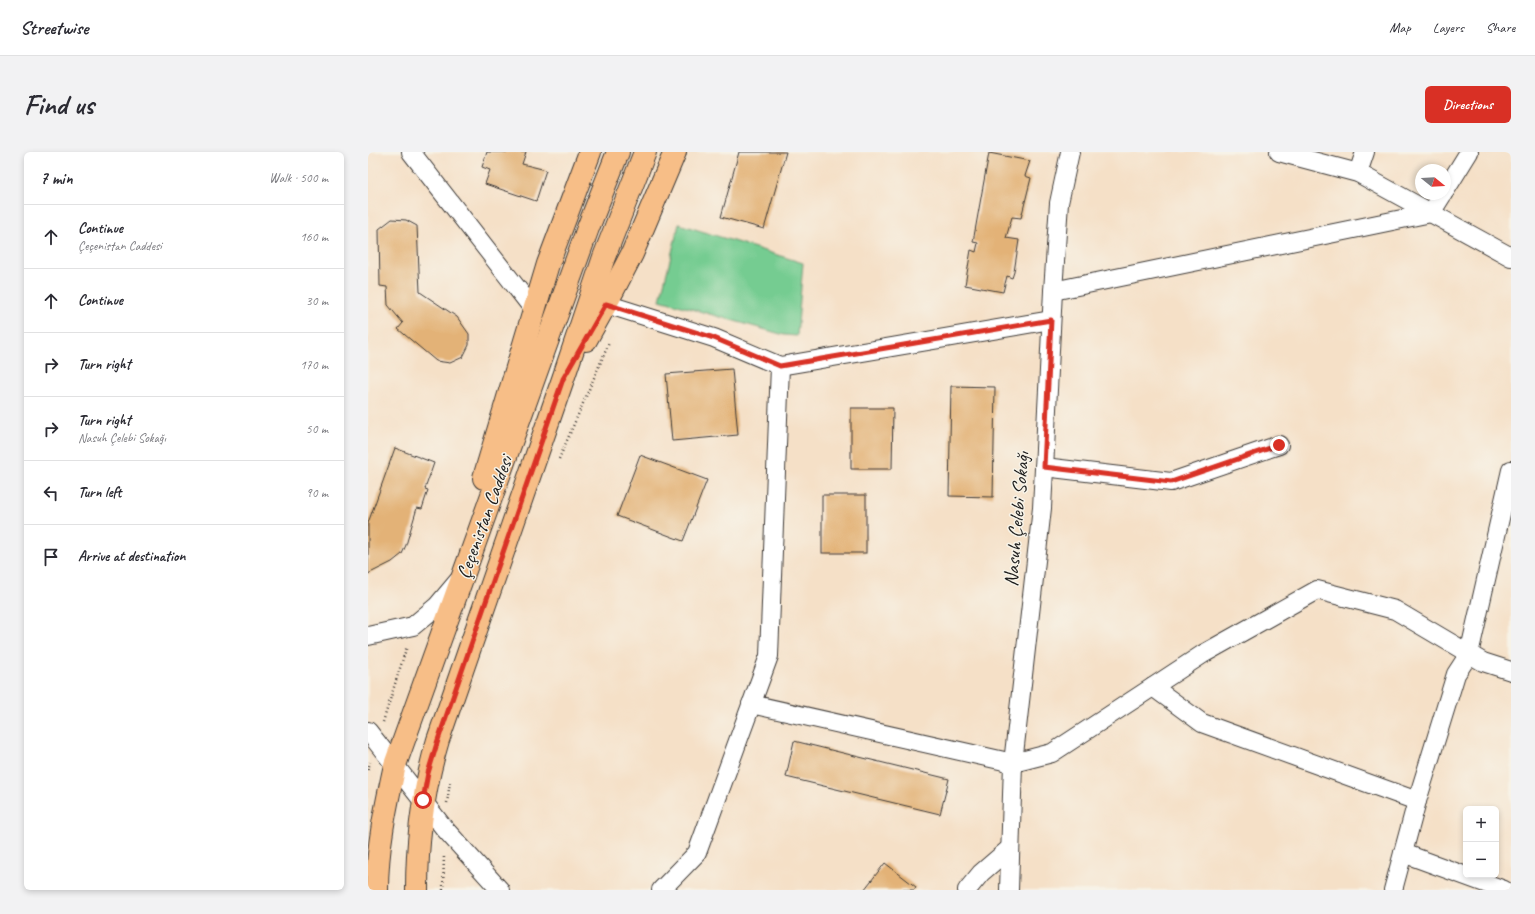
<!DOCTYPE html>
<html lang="en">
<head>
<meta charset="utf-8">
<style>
  :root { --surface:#fff; --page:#f2f2f3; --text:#2b2b33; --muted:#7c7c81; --line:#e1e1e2; --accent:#d93025 }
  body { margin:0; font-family:Caveat,sans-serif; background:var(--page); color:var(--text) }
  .controls { position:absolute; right:12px; bottom:12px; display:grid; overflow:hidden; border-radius:6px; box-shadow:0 2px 6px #0003 }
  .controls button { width:36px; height:36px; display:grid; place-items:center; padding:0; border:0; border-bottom:1px solid var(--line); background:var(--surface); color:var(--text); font:20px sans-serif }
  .compass { position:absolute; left:1047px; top:12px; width:36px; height:36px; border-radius:50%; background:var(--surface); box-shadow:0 2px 6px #0003; rotate:108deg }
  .stop { position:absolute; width:12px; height:12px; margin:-9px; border:3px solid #d93025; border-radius:50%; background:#fff }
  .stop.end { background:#d93025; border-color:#fff; box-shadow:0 1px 4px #0008 }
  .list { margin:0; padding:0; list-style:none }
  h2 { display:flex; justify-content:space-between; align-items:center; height:52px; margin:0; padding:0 16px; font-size:17px }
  h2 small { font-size:13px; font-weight:400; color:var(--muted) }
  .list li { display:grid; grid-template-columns:26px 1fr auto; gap:12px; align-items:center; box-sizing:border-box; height:64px; padding:0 16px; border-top:1px solid var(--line) }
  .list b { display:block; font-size:15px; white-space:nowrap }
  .list p { margin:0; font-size:13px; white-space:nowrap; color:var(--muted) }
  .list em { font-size:13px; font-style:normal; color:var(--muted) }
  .icon { flex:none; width:22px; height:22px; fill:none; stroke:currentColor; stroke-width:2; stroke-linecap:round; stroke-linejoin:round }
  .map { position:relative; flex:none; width:1143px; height:738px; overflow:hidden; border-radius:6px }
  header { display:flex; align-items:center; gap:24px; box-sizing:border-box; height:56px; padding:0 20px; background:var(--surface); border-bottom:1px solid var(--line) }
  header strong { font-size:19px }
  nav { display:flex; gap:22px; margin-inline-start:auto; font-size:14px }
  .intro { display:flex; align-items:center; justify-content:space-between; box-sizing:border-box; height:96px; padding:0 24px }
  h1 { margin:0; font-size:28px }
  .button { padding:10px 18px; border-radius:6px; background:var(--accent); color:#fff; font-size:14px; font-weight:700 }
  main { display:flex; gap:24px; padding:0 24px }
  aside { flex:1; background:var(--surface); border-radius:6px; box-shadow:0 2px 6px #0003 }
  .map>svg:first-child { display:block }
  .green { fill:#75cc91; stroke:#487456 }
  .building { fill:#e3b277 }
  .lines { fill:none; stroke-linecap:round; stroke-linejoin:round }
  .minor-casing { stroke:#3d3936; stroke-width:20 }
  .major-casing { stroke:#3d3936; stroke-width:24 }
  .path { stroke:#3d3936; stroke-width:2.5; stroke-dasharray:1 3; stroke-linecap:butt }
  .minor { stroke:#fff; stroke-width:18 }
  .major { stroke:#f7be87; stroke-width:22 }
  .route { stroke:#d93025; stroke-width:5 }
  .labels { text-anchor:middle; stroke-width:3; stroke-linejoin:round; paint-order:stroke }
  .street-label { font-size:20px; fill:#1c1c1c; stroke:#f7f3e8 }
</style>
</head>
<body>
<header>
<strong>Streetwise</strong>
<nav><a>Map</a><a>Layers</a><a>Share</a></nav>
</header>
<div class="intro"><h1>Find us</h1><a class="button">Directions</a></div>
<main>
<aside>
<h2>7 min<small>Walk · 500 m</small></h2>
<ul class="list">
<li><svg class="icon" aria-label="ahead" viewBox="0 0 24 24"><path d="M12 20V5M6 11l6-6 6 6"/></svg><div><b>Continue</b><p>Çeçenistan Caddesi</p></div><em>160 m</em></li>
<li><svg class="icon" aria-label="ahead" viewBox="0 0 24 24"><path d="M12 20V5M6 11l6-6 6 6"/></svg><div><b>Continue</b></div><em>30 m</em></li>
<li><svg class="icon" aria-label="right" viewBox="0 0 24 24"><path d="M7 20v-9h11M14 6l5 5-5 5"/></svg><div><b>Turn right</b></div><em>170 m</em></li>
<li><svg class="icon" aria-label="right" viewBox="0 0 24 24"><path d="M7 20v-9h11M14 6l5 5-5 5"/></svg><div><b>Turn right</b><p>Nasuh Çelebi Sokağı</p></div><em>50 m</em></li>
<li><svg class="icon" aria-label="left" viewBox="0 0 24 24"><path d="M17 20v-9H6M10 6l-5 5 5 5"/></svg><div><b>Turn left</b></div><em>90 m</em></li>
<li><svg class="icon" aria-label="arrive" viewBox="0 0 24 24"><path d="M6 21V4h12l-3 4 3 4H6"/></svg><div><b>Arrive at destination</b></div></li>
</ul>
</aside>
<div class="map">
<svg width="1143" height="738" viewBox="0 0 1143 738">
  <rect width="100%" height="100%" fill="#f7f3e8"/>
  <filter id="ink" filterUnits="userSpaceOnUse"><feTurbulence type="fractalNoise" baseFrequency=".025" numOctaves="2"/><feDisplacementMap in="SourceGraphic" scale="8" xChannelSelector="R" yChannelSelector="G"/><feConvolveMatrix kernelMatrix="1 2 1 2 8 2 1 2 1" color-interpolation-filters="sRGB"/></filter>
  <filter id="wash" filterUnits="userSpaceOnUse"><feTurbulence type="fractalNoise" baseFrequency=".012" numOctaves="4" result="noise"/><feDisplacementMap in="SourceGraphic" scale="16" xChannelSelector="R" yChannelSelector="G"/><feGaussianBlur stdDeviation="0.9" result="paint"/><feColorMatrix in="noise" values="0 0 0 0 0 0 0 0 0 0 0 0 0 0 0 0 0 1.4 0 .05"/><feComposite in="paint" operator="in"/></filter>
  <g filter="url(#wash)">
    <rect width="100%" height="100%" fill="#f5e0c7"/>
    <!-- green -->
    <polygon class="green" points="311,72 435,111 429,184 416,183 292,148"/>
    <g id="blocks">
      <!-- building -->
      <g class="building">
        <polygon points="119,0 158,0 154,12 178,18 168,49 117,32 122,18 114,15"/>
        <polygon points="371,0 418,0 396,77 353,65"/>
        <polygon points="621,1 662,9 657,24 663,26 653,66 644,65 638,86 651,88 646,120 644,126 639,124 635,140 597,133 603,98 608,100 610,91 605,90"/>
        <polygon points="24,67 38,68 49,74 52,140 89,165 101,182 101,193 95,205 82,211 68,209 30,177 35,171 20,153 19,135 12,134 11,77"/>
        <polygon points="364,217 370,283 304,289 298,222"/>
        <polygon points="583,234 627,235 625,345 581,344"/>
        <polygon points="483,256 525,256 524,317 483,317"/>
        <polygon points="27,296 66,311 57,337 60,338 54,357 49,356 38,393 34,402 24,410 0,422 0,371"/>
        <polygon points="272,303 339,328 315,389 249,364"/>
        <rect x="454" y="343" width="44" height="58"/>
        <polygon points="426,589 581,627 572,662 418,625"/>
        <polygon points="517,711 548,735 546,738 496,738"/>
      </g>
    </g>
  </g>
  <g filter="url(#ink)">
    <use href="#blocks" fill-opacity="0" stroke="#3d3936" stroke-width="1"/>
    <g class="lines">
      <!-- minor casing -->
      <g class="minor-casing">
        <g id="minor">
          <polyline points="43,0 166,158"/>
          <polyline points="911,0 990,21 1143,105"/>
          <polyline points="990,21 997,0"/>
          <polyline points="1077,39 1101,0"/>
          <polyline points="685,139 1063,61 1075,42"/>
          <polyline points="238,152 346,186 412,214 683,168"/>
          <polyline points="676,315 803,330 911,293"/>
          <polyline points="0,484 45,474 69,454 90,429"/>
          <polyline points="785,535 834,571 1049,649"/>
          <polyline points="383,552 645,611 684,601 835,502 949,438 1027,458 1115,510 1143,519"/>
          <polyline points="0,579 76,676 132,738"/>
          <polyline points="1035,701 1136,738"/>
          <polyline points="293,738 329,701 401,504 412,214"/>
          <polyline points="599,738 613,721 642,696"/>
          <polyline points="641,738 645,611 674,356 685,139 691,51 702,0"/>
          <polyline points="1025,738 1049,649 1088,522 1101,502 1143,318"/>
        </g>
      </g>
      <!-- major casing -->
      <g class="major-casing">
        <g id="major">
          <polyline points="218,188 238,152 264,102 307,0"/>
          <polyline points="116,326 180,112 222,0"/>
          <path d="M9 738C9 695 18 654 27 613L220 76 250 0"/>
          <path d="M49 738C49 686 55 638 70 588L195 227 236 105 277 0"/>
        </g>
      </g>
      <!-- path -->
      <g class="path">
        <polyline points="191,307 241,191"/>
        <polyline points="15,570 39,494"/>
        <polyline points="0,618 2,610"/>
        <polyline points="79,651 82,630"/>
        <polyline points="75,738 76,703"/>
      </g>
      <!-- minor -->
      <use href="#minor" class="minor"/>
      <!-- major -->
      <use href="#major" class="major"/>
    </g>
  </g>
  <g class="lines" filter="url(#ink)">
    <!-- route -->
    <polyline class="route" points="55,648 60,621 70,588 195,227 238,152 346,186 412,214 683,168 676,315 803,330 911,293"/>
  </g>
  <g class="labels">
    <!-- street labels -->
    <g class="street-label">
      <text transform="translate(116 365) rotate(-70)" y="7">Çeçenistan Caddesi</text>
      <text transform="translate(648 367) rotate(-85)" y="7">Nasuh Çelebi Sokağı</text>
    </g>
  </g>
</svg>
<div class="controls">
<button>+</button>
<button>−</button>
</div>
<svg class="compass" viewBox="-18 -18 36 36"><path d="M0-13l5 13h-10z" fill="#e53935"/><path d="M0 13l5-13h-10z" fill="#7c7c81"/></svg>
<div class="stop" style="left:55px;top:648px"></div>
<div class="stop end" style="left:911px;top:293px"></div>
</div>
</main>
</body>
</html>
